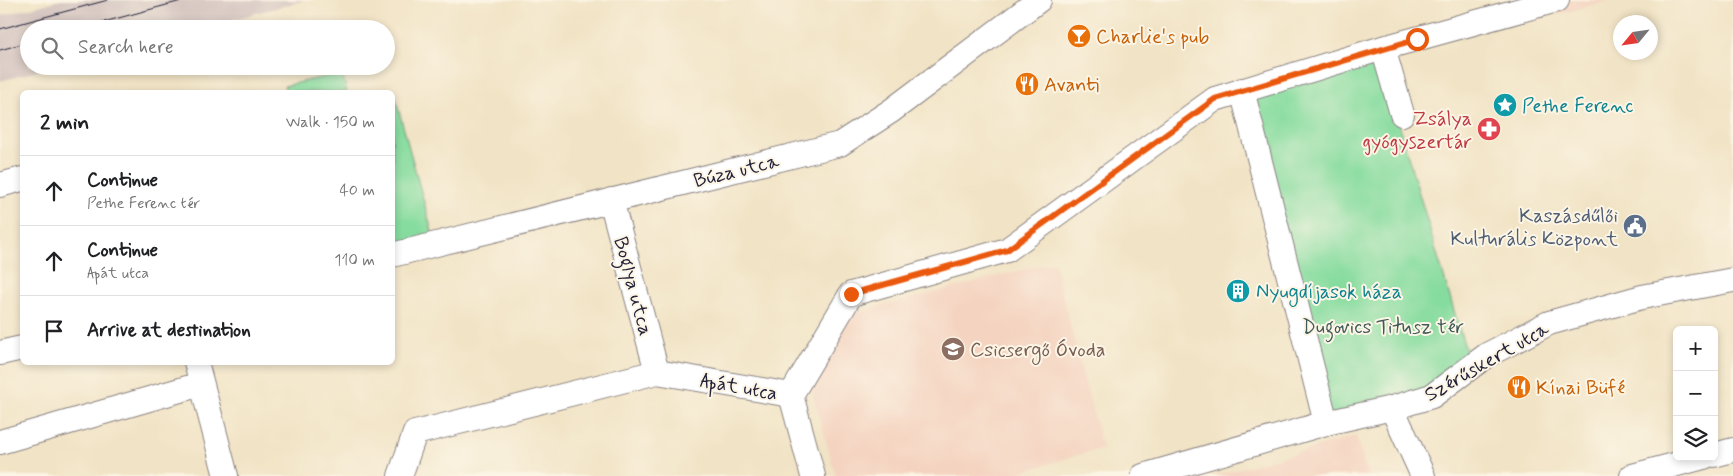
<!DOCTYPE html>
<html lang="en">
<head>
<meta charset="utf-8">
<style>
  :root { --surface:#fff; --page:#f2f2f2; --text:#202124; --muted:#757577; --line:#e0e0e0 }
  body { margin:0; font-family:Mynerve,sans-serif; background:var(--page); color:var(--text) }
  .controls { position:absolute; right:15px; bottom:15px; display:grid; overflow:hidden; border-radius:8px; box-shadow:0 2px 8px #0003 }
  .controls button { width:45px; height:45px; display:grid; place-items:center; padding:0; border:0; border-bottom:1px solid var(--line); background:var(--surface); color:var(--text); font:25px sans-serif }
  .compass { position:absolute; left:1613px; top:15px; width:45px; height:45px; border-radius:50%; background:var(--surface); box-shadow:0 2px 8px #0003; rotate:241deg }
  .stop { position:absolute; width:15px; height:15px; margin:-11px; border:4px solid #ea580c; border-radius:50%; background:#fff }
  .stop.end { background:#ea580c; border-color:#fff; box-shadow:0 1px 5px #0008 }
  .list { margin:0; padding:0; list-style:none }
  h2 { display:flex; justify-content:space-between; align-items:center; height:65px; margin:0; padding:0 20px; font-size:21px }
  h2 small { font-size:16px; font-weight:400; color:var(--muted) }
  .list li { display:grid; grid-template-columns:32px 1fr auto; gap:15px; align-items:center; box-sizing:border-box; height:70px; padding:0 20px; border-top:1px solid var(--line) }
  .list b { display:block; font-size:19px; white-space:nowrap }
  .list p { margin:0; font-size:16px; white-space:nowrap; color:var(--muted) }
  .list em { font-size:16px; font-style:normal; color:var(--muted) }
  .icon { flex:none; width:28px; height:28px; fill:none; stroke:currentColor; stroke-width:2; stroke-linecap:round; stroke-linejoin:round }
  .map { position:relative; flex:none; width:1733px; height:476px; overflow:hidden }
  .search { position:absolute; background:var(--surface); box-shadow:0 2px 8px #0003; left:20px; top:20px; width:375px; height:55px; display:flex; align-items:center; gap:12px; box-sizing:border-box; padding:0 18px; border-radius:28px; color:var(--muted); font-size:19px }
  .panel { position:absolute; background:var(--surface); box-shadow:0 2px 8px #0003; left:20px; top:90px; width:375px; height:275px; border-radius:8px }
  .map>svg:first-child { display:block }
  .built { fill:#f4d3c0 }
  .industrial { fill:#d0c0bc }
  .green { fill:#86dc9f; stroke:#547f6d }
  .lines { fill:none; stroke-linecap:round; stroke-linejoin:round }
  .street-casing { stroke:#8a8280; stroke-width:26 }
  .street { stroke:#fff; stroke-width:24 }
  .tram { stroke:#22223b; stroke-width:1 }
  .route { stroke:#ea580c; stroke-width:6 }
  .labels { text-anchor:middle; stroke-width:4; stroke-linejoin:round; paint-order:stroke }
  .food-label { font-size:20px; fill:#c56008; stroke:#fcf5e5; text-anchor:start }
  .culture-label { font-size:20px; fill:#0d838f; stroke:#fcf5e5; text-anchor:start }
  .health-label { font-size:20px; fill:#be3a42; stroke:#fcf5e5; text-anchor:end }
  .street-label { font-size:20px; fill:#22223b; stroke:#fcf5e5 }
  .service-label { font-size:20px; fill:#4e5e75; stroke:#fcf5e5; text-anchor:end }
  .park-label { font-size:20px; fill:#405a59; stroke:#fcf5e5 }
  .education-label { font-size:20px; fill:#785e54; stroke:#fcf5e5; text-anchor:start }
</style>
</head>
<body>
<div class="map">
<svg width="1733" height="476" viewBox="0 0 1733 476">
  <rect width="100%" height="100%" fill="#fcf5e5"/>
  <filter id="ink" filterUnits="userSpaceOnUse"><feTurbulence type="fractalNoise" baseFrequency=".02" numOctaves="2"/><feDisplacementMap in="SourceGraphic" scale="10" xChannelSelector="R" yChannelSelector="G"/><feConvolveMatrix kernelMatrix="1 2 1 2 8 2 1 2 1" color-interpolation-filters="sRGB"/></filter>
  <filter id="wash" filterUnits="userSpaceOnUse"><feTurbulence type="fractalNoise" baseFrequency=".0096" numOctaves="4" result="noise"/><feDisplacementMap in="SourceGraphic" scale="20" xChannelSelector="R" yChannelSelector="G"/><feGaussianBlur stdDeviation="1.12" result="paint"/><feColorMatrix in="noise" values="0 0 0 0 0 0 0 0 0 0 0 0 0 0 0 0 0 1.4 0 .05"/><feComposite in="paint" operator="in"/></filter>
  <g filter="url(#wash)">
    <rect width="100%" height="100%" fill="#f1e3c5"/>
    <!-- built -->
    <g class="built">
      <polygon points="1546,0 1613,0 1550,16"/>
      <polygon points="1054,262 1102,448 1007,476 836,476 810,384 850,314"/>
      <polygon points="1356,436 1368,476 1214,476"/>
    </g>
    <!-- industrial -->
    <polygon class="industrial" points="61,0 305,0 197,29 29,29 29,66 56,66 0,81 0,16"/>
    <!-- green -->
    <g class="green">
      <polygon points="1379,59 1469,361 1429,390 1330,416 1251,95"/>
      <polygon points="342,73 347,92 286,92 284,86"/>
      <polygon points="392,93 394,93 433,235 393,246"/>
    </g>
  </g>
  <g filter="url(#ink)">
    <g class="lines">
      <!-- street casing -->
      <g class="street-casing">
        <g id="street">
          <polyline points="1383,48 1402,114"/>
          <polyline points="1242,90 1326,423"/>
          <polyline points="0,185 22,179"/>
          <polyline points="611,200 657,372"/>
          <polyline points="392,255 840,144 891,111 1039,0"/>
          <polyline points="0,353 22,348"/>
          <polyline points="196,362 226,476"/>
          <polyline points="791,395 851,294 1007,250 1215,99 1383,48 1557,0"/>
          <polyline points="791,395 813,476"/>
          <polyline points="1392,408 1423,476"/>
          <polyline points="0,442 201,384"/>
          <polyline points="1714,455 1733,450"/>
          <polyline points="400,476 415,433 657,372 791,395"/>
          <polyline points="1143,476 1326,423 1392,408 1432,396 1487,355 1549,323 1642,297 1733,280"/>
          <polyline points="1632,476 1704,457"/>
        </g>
      </g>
      <!-- street -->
      <use href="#street" class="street"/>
      <!-- tram -->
      <g class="tram">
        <polyline points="0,29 108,0"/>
        <polyline points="78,29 185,0"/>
        <polyline points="0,50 29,42"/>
      </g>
    </g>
  </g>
  <g class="lines" filter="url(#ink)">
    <!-- route -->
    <polyline class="route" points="851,294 1007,250 1215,99 1417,39"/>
  </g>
  <!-- icons -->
  <defs>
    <g id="bar-disc" transform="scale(1.25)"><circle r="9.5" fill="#e8710a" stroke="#fcf5e5"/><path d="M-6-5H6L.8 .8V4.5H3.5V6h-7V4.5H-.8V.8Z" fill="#fff"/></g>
    <g id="restaurant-disc" transform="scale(1.25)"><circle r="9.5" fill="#e8710a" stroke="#fcf5e5"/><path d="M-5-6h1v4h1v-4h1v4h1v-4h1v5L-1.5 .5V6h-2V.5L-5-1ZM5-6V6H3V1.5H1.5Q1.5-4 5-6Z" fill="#fff"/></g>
    <g id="sight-disc" transform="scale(1.25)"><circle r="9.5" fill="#0f9aa8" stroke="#fcf5e5"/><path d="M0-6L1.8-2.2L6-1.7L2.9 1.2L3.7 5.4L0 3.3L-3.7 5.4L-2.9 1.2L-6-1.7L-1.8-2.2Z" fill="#fff"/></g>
    <g id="pharmacy-disc" transform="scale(1.25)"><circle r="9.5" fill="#e0444e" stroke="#fcf5e5"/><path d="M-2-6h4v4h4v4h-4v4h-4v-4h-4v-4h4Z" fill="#fff"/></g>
    <g id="civic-disc" transform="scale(1.25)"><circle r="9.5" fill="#5c6f8a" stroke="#fcf5e5"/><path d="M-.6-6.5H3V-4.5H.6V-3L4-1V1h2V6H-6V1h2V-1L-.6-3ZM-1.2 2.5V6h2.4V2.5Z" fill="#fff"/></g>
    <g id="building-disc" transform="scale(1.25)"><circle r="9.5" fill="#0f9aa8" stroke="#fcf5e5"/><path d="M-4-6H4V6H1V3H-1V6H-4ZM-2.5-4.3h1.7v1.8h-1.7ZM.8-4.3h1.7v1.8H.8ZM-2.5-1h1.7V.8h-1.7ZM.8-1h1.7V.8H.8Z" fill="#fff"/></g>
    <g id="school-disc" transform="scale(1.25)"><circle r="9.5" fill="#8d6e63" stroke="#fcf5e5"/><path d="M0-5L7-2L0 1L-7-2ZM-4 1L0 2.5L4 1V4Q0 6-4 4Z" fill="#fff"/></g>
  </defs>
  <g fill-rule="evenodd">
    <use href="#bar-disc" x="1079" y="36"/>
    <use href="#restaurant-disc" x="1027" y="84"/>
    <use href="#sight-disc" x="1505" y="105"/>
    <use href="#pharmacy-disc" x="1489" y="129"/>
    <use href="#civic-disc" x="1635" y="226"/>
    <use href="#building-disc" x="1238" y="291"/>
    <use href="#school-disc" x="953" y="349"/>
    <use href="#restaurant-disc" x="1519" y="387"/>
  </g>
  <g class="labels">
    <!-- food labels -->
    <g class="food-label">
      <text x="1096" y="43">Charlie's pub</text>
      <text x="1044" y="91">Avanti</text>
      <text x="1536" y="394">Kínai Büfé</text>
    </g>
    <!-- culture labels -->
    <g class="culture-label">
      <text x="1522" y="112">Pethe Ferenc</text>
      <text x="1256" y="298">Nyugdíjasok háza</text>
    </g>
    <!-- health labels -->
    <g class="health-label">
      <text x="1472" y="125">Zsálya<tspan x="1472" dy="23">gyógyszertár</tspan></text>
    </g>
    <!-- street labels -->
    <g class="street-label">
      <text transform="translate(736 170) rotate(-14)" y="7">Búza utca</text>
      <text transform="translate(634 286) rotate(75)" y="7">Boglya utca</text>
      <text transform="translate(1486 361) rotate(-30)" y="7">Szérűskert utca</text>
      <text transform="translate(739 386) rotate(10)" y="7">Apát utca</text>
    </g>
    <!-- service labels -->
    <g class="service-label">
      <text x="1618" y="222">Kaszásdűlői<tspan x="1618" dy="23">Kulturális Központ</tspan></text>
    </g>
    <!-- park labels -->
    <g class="park-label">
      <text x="1383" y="333">Dugovics Titusz tér</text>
    </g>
    <!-- education labels -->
    <g class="education-label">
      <text x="970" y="356">Csicsergő Óvoda</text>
    </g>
  </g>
</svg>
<div class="controls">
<button>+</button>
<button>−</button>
<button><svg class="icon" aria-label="layers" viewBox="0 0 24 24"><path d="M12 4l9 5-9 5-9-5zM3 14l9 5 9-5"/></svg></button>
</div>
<svg class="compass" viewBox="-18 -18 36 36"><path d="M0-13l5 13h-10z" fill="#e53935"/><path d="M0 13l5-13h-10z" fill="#757577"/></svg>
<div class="stop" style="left:1417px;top:39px"></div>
<div class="stop end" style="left:851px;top:294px"></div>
<div class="search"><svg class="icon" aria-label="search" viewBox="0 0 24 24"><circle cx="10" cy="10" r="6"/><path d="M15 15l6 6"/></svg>Search here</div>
<section class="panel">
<h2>2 min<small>Walk · 150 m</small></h2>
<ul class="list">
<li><svg class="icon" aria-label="ahead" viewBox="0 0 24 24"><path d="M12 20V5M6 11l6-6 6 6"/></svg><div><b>Continue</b><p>Pethe Ferenc tér</p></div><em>40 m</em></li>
<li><svg class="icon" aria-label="ahead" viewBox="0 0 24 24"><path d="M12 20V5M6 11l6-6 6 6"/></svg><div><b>Continue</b><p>Apát utca</p></div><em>110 m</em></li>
<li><svg class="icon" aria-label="arrive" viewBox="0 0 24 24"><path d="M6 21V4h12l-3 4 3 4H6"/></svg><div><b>Arrive at destination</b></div></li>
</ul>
</section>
</div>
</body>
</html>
